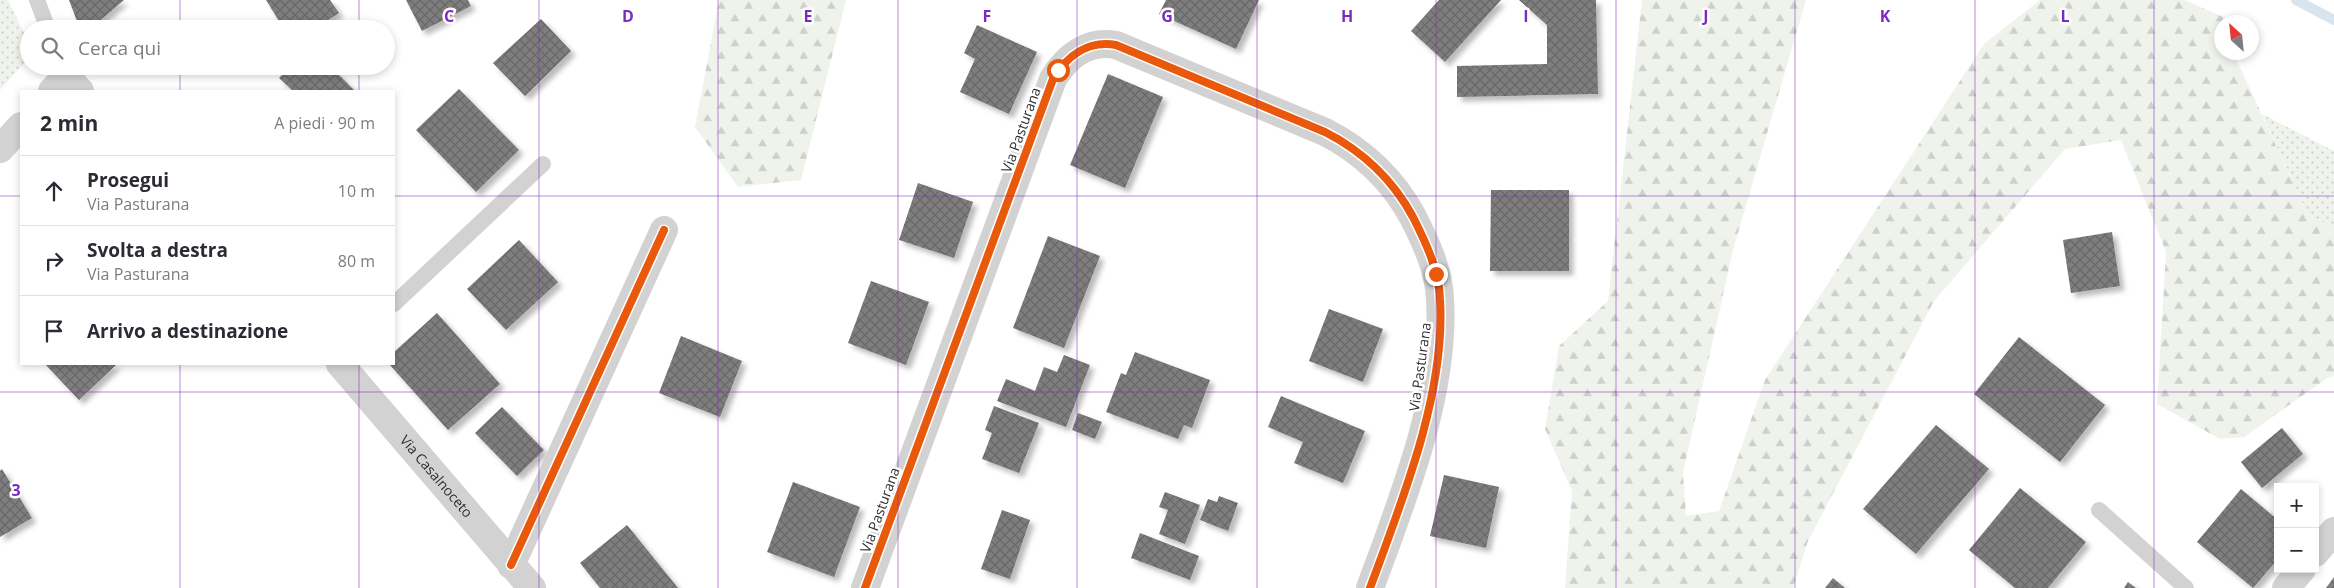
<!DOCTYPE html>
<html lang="it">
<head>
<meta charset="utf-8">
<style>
  :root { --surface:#fff; --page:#f2f2f3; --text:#2b2b33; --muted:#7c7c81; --line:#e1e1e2 }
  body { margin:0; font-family:"Open Sans",sans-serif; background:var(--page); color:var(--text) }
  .controls { position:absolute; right:15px; bottom:15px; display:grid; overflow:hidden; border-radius:0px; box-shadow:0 2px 8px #0003 }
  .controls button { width:45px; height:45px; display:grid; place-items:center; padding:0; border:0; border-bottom:1px solid var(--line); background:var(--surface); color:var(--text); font:25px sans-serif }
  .compass { position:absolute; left:2214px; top:15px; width:45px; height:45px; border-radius:50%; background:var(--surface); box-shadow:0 2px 8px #0003; rotate:333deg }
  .stop { position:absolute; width:15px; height:15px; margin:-11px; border:4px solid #ea580c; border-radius:50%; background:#fff }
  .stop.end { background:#ea580c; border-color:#fff; box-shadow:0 1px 5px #0008 }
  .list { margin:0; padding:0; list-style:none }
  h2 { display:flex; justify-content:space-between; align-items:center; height:65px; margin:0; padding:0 20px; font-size:21px }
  h2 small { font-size:16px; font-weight:400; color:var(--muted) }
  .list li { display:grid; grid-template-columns:32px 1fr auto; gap:15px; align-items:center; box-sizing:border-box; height:70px; padding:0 20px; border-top:1px solid var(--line) }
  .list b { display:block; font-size:19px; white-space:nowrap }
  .list p { margin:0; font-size:16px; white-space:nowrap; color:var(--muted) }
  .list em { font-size:16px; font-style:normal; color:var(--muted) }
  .icon { flex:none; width:28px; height:28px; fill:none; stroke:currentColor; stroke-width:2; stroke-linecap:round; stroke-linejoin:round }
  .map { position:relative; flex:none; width:2334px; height:588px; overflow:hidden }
  .search { position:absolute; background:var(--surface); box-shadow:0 2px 8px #0003; left:20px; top:20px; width:375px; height:55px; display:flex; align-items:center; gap:12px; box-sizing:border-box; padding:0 18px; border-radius:28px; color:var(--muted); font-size:19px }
  .panel { position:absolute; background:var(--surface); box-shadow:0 2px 8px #0003; left:20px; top:90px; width:375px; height:275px; border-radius:0px }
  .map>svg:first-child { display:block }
  .grass { fill:url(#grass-dots) }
  .forest { fill:url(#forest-firs) }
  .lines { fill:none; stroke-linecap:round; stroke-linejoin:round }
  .stream { stroke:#d9e5ee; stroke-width:10 }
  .building { fill:url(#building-cross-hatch); filter:url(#shadow) }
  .lane { stroke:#d2d2d2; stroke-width:16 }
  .street { stroke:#d2d2d2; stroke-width:28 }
  .cycleway-casing { stroke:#fff; stroke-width:11 }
  .cycleway { stroke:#e8590c; stroke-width:8 }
  .route { stroke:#ea580c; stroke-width:6 }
  .grid { fill:none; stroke:#7b2cbf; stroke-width:1; stroke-opacity:0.55 }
  .labels { text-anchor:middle; stroke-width:5; stroke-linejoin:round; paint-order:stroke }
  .street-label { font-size:14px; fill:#2d2d2d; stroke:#fff }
  .grid-label { font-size:16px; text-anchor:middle; font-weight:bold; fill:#7b2cbf; stroke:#fff; stroke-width:5; stroke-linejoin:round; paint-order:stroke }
</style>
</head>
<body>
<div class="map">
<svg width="2334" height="588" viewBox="0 0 2334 588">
  <defs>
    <pattern id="grass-dots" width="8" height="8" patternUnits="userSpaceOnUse" patternTransform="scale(1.25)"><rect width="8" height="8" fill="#eff3ec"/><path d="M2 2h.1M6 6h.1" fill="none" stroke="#cdd1cb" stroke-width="1.8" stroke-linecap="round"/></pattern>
    <pattern id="forest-firs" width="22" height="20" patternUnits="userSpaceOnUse" patternTransform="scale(1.25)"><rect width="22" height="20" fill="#eff3ec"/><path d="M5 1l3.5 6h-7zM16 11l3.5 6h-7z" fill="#cdd1cb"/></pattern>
    <pattern id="building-cross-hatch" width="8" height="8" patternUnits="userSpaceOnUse" patternTransform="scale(1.25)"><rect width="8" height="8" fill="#7e7e7e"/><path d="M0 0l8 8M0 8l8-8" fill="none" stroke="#686868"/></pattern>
    <filter id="shadow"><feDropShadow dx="4.5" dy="4.5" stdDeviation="2.5" flood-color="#0004"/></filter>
  </defs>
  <rect width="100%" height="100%" fill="#fff"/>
  <!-- grass -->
  <g class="grass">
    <polygon points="0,0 8,0 29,43 29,58 0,90"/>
    <polygon points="2262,114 2334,151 2334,229 2307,213"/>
  </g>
  <!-- forest -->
  <g class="forest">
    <polygon points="719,0 846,0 801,180 738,187 695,127"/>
    <polygon points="1642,0 1806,0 1733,250 1683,473 1686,516 1719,511 1765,380 1984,44 2040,0 2184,0 2235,22 2222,22 2222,52 2241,53 2237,61 2307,213 2334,229 2334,376 2326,379 2244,437 2220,439 2157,404 2166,252 2121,140 2065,149 1934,301 1808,541 1793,588 1565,588 1572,491 1545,429 1559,346 1608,301"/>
  </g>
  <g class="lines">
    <!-- stream -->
    <polyline class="stream" points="2296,0 2334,20"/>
  </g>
  <!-- building -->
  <g class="building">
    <polygon points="69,0 124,0 90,29 80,29"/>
    <polygon points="266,0 330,0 339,13 314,29 284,29"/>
    <polygon points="406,0 468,0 471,6 422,31"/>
    <polygon points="1166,0 1259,0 1236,49 1159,14"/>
    <polygon points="1439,0 1501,0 1445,62 1411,31"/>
    <polygon points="1519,0 1596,0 1598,94 1457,97 1457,66 1547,64 1547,25"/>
    <polygon points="541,19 571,51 525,96 493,63"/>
    <polygon points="977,25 1037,52 1009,114 960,92 975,59 964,53"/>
    <polygon points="291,66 330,66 355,91 293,91 279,78"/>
    <polygon points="1108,74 1163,97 1125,188 1070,165"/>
    <polygon points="459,89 519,150 476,192 416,130"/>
    <polygon points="918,183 973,202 954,258 899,240"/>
    <polygon points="1491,190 1569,190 1569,271 1490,271"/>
    <polygon points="2112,232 2120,286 2071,293 2063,240"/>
    <polygon points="1048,236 1100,256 1064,348 1013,328"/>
    <polygon points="519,240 558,282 506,330 467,289"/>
    <polygon points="871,281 929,302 906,365 848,343"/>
    <polygon points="1329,309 1383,329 1363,382 1309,361"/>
    <polygon points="437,313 500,384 448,430 389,364 394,364 394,352"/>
    <polygon points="681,336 742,361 720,417 659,393"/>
    <polygon points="2019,337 2105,405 2060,462 1974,394"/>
    <polygon points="1135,352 1210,380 1192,428 1184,425 1178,439 1106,412 1121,373 1126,375"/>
    <polygon points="1064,355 1090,365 1066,427 997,401 1006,379 1035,391 1044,367 1057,372"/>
    <polygon points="45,364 117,364 79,400"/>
    <polygon points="1281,396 1365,431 1343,483 1294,463 1303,442 1268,427"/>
    <polygon points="994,406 1039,423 1019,473 982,459 992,433 985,430"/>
    <polygon points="502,407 544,450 517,476 475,433"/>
    <polygon points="1078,413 1102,422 1095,439 1072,430"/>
    <polygon points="1936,425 1989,469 1916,554 1863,509"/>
    <polygon points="2282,428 2303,454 2262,488 2241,462"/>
    <polygon points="2,469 32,518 0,537 0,471"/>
    <polygon points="1444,475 1499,487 1486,548 1430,536"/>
    <polygon points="793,482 860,507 834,577 767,552"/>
    <polygon points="2020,488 2086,542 2048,588 2015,588 1969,550"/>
    <polygon points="2241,489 2278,520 2278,559 2253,588 2197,542"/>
    <polygon points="1165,492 1200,505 1185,544 1159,534 1168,510 1159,507"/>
    <polygon points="1219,496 1238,503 1228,531 1200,520 1208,499 1217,502"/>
    <polygon points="1002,510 1030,520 1010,579 981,569"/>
    <polygon points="627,525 678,588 600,588 580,563"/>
    <polygon points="1140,533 1199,556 1190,580 1131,558"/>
    <polygon points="2334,577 2334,588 2326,588"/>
    <polygon points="1833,578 1845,588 1825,588"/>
    <polygon points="2128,582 2136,588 2124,588"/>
  </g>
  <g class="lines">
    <!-- lane -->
    <g class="lane">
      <polyline points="37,0 48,29"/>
      <polyline points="394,304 543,164"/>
      <polyline points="2099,510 2186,588"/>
    </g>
    <!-- street -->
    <g class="street">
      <polyline points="52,91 66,76 80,91"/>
      <polyline points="0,149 21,126"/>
      <path id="s1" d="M340 364 532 588"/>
      <polyline points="2315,553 2334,531"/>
      <polyline points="511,565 664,230"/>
      <path d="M865 588 1053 79C1067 56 1088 40 1116 45L1325 132C1362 151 1393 180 1413 217 1426 243 1439 270 1440 299 1446 393 1402 501 1370 588"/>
      <polyline points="2286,588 2302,569"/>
    </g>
    <!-- cycleway casing -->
    <g class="cycleway-casing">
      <g id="cycleway">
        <polyline points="511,565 664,230"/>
        <path d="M865 588 1053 79C1067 56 1088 40 1116 45L1325 132C1362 151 1393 180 1413 217 1426 243 1439 270 1440 299 1446 393 1402 501 1370 588"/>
      </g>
    </g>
    <!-- cycleway -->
    <use href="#cycleway" class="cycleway"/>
  </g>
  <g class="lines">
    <!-- route -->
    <path class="route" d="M1058 70C1074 53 1091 41 1116 45L1338 138C1388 169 1419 218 1436 274"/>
  </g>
  <!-- grid -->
  <path class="grid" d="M180 0V29M359 0V29M539 0V588M718 0V588M898 0V588M1077 0V588M1257 0V588M1436 0V588M1616 0V588M1795 0V588M1975 0V588M2154 0V588M180 66V91M359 66V91M0 196H21M394 196H2334M180 364V588M359 364V588M0 392H2334"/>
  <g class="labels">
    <!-- street labels -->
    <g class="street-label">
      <text transform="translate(1021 130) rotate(-70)" y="5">Via Pasturana</text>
      <text transform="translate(1420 367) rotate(-82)" y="5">Via Pasturana</text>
      <text dy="5" stroke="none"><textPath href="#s1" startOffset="148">Via Casalnoceto</textPath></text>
      <text transform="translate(880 510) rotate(-70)" y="5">Via Pasturana</text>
    </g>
  </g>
  <g class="grid-label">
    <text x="449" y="22">C</text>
    <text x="628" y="22">D</text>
    <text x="808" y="22">E</text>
    <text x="987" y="22">F</text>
    <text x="1167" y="22">G</text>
    <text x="1347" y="22">H</text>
    <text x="1526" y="22">I</text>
    <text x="1706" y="22">J</text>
    <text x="1885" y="22">K</text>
    <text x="2065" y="22">L</text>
    <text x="16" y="496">3</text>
  </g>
</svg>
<div class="controls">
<button>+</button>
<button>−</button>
</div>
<svg class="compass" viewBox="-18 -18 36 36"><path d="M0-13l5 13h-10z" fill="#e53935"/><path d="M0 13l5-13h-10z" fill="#7c7c81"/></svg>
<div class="stop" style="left:1058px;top:70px"></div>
<div class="stop end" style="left:1436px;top:274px"></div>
<div class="search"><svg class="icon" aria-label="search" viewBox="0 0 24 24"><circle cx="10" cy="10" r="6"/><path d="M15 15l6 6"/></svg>Cerca qui</div>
<section class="panel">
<h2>2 min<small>A piedi · 90 m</small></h2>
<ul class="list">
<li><svg class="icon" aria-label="ahead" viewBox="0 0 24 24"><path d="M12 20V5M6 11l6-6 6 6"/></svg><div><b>Prosegui</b><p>Via Pasturana</p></div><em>10 m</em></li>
<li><svg class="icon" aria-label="right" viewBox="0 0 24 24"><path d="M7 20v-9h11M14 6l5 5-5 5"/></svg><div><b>Svolta a destra</b><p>Via Pasturana</p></div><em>80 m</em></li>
<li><svg class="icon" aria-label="arrive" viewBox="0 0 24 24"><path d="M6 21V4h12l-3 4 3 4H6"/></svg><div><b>Arrivo a destinazione</b></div></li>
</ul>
</section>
</div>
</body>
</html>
